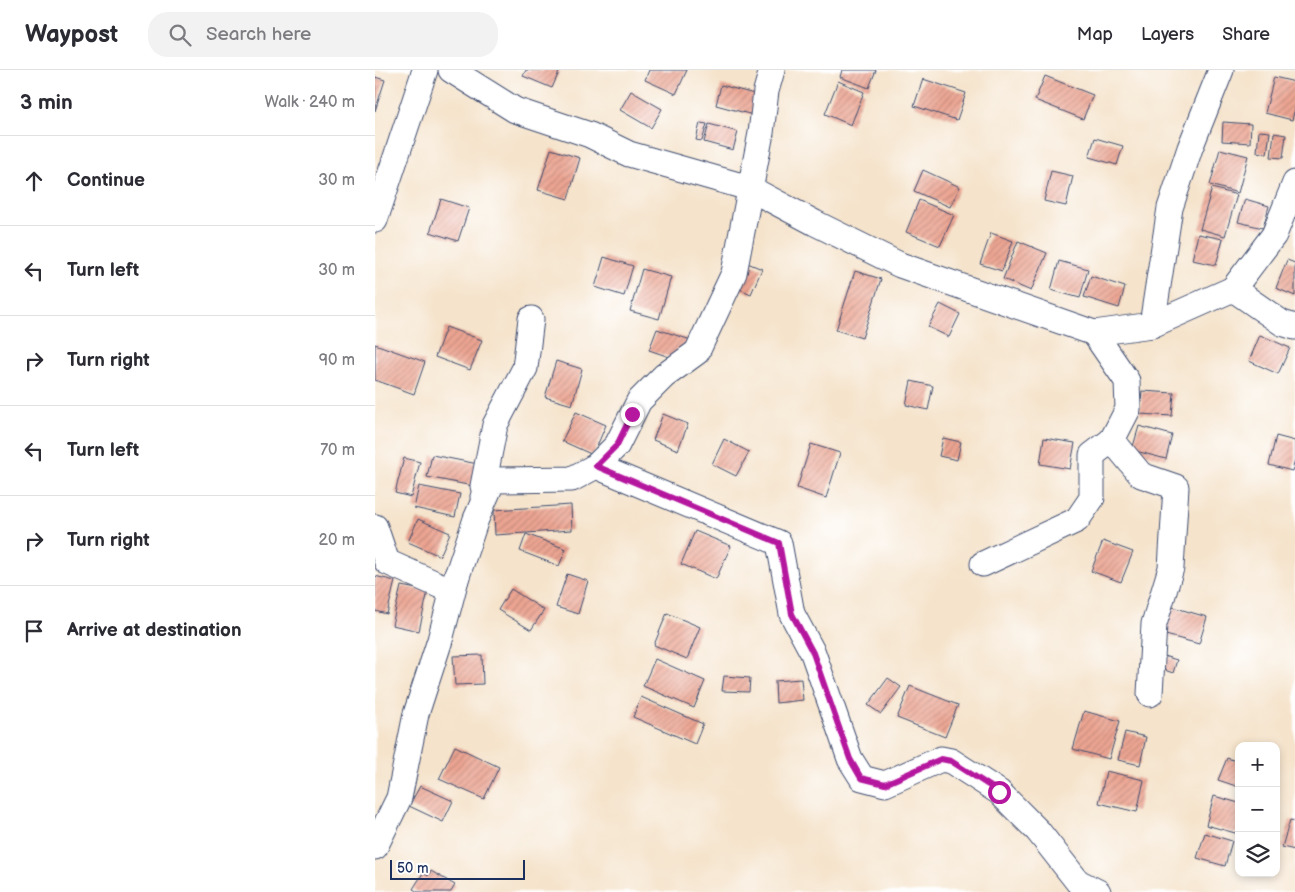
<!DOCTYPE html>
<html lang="en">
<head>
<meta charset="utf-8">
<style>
  :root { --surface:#fff; --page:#f2f2f3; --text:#2b2b33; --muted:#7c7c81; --line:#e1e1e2 }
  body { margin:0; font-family:"Balsamiq Sans",sans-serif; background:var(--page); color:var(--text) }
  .controls { position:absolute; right:15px; bottom:15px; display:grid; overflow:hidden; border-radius:10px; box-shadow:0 2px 8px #0003 }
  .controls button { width:45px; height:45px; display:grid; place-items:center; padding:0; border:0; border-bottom:1px solid var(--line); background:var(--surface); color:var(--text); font:25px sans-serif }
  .scale { position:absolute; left:15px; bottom:12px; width:135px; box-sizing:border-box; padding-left:5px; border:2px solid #1b2f5e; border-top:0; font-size:14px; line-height:18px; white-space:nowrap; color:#1b2f5e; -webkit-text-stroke:4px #fff; paint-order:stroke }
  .stop { position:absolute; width:15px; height:15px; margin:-11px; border:4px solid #b5179e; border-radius:50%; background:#fff }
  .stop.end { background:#b5179e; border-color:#fff; box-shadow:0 1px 5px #0008 }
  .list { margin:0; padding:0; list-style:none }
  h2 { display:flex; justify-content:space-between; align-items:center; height:65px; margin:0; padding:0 20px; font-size:21px }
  h2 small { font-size:16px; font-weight:400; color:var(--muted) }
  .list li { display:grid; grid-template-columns:32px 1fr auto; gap:15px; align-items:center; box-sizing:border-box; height:90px; padding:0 20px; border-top:1px solid var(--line) }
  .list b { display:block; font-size:19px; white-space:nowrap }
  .list em { font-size:16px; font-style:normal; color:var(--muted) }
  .icon { flex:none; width:28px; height:28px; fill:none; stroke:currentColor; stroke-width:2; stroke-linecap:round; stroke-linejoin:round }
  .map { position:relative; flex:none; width:920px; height:822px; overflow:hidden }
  header { display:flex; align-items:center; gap:30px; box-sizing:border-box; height:70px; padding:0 25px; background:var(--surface); border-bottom:1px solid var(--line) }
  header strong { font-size:24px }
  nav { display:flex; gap:28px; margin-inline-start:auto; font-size:18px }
  .search { width:350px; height:45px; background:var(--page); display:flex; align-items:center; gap:12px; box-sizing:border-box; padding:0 18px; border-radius:20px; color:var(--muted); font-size:19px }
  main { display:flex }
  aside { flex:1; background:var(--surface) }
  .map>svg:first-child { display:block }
  .building { fill:url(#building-hatch) }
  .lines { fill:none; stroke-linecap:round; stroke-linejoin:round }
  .minor-casing { stroke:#3c4a6e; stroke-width:27 }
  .minor { stroke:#fff; stroke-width:25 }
  .route { stroke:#b5179e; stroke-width:6 }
</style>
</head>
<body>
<header>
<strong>Waypost</strong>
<div class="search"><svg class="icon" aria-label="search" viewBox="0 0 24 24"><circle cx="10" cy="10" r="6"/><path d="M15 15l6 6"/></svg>Search here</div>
<nav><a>Map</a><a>Layers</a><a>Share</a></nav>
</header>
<main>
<aside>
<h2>3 min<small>Walk · 240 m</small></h2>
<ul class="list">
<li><svg class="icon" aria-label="ahead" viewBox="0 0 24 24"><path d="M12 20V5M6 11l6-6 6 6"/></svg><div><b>Continue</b></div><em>30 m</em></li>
<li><svg class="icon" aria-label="left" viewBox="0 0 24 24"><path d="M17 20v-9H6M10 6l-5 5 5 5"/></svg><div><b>Turn left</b></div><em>30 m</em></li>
<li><svg class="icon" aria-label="right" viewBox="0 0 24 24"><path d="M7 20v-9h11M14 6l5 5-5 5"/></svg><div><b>Turn right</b></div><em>90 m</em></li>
<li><svg class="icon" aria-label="left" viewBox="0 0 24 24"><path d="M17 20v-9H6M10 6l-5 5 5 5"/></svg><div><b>Turn left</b></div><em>70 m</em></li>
<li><svg class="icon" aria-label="right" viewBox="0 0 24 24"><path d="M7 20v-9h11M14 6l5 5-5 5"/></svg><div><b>Turn right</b></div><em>20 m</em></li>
<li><svg class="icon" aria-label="arrive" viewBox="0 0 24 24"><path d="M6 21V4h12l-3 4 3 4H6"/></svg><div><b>Arrive at destination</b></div></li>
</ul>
</aside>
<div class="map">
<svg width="920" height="822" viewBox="0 0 920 822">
  <defs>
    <pattern id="building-hatch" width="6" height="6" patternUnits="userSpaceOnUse" patternTransform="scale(1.25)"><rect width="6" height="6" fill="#eda592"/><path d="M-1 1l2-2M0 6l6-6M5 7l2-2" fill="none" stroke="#bf877a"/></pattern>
  </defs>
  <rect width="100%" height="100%" fill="#fff"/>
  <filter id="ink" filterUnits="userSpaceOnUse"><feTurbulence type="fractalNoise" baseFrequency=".02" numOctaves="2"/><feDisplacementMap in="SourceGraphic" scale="10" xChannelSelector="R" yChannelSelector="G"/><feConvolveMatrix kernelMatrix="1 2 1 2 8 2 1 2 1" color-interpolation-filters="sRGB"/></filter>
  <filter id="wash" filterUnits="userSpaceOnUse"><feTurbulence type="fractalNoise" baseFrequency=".0096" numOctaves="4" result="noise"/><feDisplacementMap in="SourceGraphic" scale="20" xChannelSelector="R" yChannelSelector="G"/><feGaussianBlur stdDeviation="1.12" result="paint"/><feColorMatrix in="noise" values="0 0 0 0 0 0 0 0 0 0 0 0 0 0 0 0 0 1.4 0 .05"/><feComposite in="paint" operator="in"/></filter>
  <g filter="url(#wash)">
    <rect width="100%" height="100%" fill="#f5e3cb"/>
    <g id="blocks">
      <!-- building -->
      <g class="building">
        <polygon points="151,0 185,0 177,18 148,6"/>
        <polygon points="274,0 312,0 301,24 270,10"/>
        <polygon points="467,0 501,0 494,18 465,7"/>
        <polygon points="670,6 718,25 708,49 660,30"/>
        <polygon points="0,7 10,10 0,41"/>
        <polygon points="899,7 920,12 920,39 917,50 890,43"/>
        <polygon points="548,9 591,23 582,50 539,36"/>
        <polygon points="463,11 489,22 476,55 450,44"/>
        <polygon points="346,15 383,25 378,45 341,35"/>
        <polygon points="256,21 287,39 276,58 245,40"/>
        <polygon points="848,52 876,54 875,73 847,71"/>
        <polygon points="325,53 332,54 327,71 321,70"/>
        <polygon points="334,54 363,62 358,80 329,72"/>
        <polygon points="884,61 895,62 892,84 882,82"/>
        <polygon points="899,63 911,65 908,88 896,87"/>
        <polygon points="720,68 748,76 742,95 714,87"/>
        <polygon points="176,79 205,88 193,129 163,120"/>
        <polygon points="845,79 873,86 863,123 835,115"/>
        <polygon points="548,100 585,117 575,137 539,121"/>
        <polygon points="676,101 698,106 691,136 669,131"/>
        <polygon points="837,118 862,125 850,166 825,159"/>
        <polygon points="66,129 94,138 83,171 55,162"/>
        <polygon points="870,129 894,136 888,158 863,152"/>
        <polygon points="544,130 579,145 565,176 531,162"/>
        <polygon points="616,163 638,171 627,201 605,194"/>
        <polygon points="823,164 848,169 841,195 817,190"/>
        <polygon points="643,171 672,183 656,221 628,209"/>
        <polygon points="229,187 258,196 249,226 220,217"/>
        <polygon points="912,190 920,193 920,226 901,218"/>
        <polygon points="684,191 713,199 705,228 676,220"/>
        <polygon points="370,192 387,199 376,224 360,217"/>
        <polygon points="267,199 296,207 284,249 255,241"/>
        <polygon points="480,201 506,209 487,268 461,260"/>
        <polygon points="716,206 750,217 744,238 709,227"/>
        <polygon points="565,234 585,244 574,267 553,257"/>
        <polygon points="71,257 107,270 95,300 60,287"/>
        <polygon points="282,259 316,270 309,292 274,280"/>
        <polygon points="885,265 915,278 903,304 874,291"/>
        <polygon points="0,274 50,292 39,324 0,310"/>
        <polygon points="181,291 207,299 197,335 170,327"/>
        <polygon points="536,311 558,316 553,340 531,335"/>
        <polygon points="767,321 799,323 797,346 765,344"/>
        <polygon points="201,342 231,355 218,385 187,371"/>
        <polygon points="288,344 313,354 303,380 278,370"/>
        <polygon points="764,356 797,365 791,389 757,380"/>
        <polygon points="901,366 920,371 920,390 917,401 894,395"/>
        <polygon points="568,368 586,372 582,390 564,386"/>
        <polygon points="669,368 700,373 695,399 665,394"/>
        <polygon points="349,369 374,382 361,406 337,394"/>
        <polygon points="436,374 465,383 451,428 422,418"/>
        <polygon points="57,385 103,394 98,416 52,407"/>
        <polygon points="29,388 45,392 36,427 20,423"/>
        <polygon points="44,416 85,424 80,447 39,438"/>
        <polygon points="196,435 197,460 120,465 119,440"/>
        <polygon points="43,449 75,463 65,486 33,472"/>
        <polygon points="320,461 356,476 341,509 306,494"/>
        <polygon points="151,464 191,479 184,496 145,481"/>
        <polygon points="728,471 758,482 746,512 716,501"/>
        <polygon points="192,504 213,511 203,544 181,537"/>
        <polygon points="0,506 20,511 12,544 0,541"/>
        <polygon points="26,516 53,521 44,561 17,555"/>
        <polygon points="136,519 169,540 156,560 123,540"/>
        <polygon points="794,536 832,547 824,574 787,564"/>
        <polygon points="292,543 325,557 312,589 279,575"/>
        <polygon points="107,585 108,614 80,615 78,586"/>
        <polygon points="785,585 802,590 798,603 781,597"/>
        <polygon points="280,589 330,611 319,638 268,616"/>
        <polygon points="349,606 375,608 374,622 347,621"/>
        <polygon points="513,608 526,617 506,644 493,635"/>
        <polygon points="426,609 428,630 401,633 400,611"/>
        <polygon points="535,616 583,635 570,667 522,648"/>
        <polygon points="266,627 328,654 320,674 258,647"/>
        <polygon points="709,641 745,651 734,689 698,679"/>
        <polygon points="750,662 771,667 765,695 743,690"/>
        <polygon points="80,676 124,697 109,729 64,709"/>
        <polygon points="852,688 864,692 864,717 843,710"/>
        <polygon points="731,701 769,710 762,742 724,733"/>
        <polygon points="45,716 78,731 68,752 34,736"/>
        <polygon points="839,726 864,733 864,764 831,755"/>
        <polygon points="915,750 920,751 920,780 907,777"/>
        <polygon points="830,763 857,771 850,796 822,788"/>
        <polygon points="56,801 80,815 76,822 43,822 38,819 48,803 53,806"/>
      </g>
    </g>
  </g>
  <g filter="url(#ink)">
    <use href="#blocks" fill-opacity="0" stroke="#3c4a6e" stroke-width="1"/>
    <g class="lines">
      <!-- minor casing -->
      <g class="minor-casing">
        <g id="minor">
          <polyline points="76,0 140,40 215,65 254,84 374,118 440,153 525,195 719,263 777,255 795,138 815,78 846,0"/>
          <polyline points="0,150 50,0"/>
          <polyline points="858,219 899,165 920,113"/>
          <polyline points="777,255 858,219 907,253 920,257"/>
          <polyline points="719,263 752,311 753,339 737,370 766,405 801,417 796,498 779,554 775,624"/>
          <polyline points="221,396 404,473 417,544 438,583 475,689 487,708 510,714 566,689 576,691 624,722 663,761 703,812 723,822"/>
          <polyline points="108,427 110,422 108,416 120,355 150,298 156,249"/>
          <polyline points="0,457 12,492 77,521 101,449 118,410 197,409 221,396 242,375 264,331 289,306 322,282 359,203 386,63 391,21 397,0"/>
          <polyline points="608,494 702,450 717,428 717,385 737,370"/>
          <polyline points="0,777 24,728 41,644 65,570 82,505"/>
        </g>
      </g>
      <!-- minor -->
      <use href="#minor" class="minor"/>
    </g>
  </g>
  <g class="lines" filter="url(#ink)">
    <!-- route -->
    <polyline class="route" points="257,344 242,375 221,396 404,473 417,544 438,583 475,689 486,708 510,714 566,689 576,691 624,722"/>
  </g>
</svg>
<div class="controls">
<button>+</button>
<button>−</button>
<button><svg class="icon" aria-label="layers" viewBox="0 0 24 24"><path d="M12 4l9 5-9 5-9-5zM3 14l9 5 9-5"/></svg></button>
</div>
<div class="scale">50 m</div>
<div class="stop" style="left:624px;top:722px"></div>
<div class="stop end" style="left:257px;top:344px"></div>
</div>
</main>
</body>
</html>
